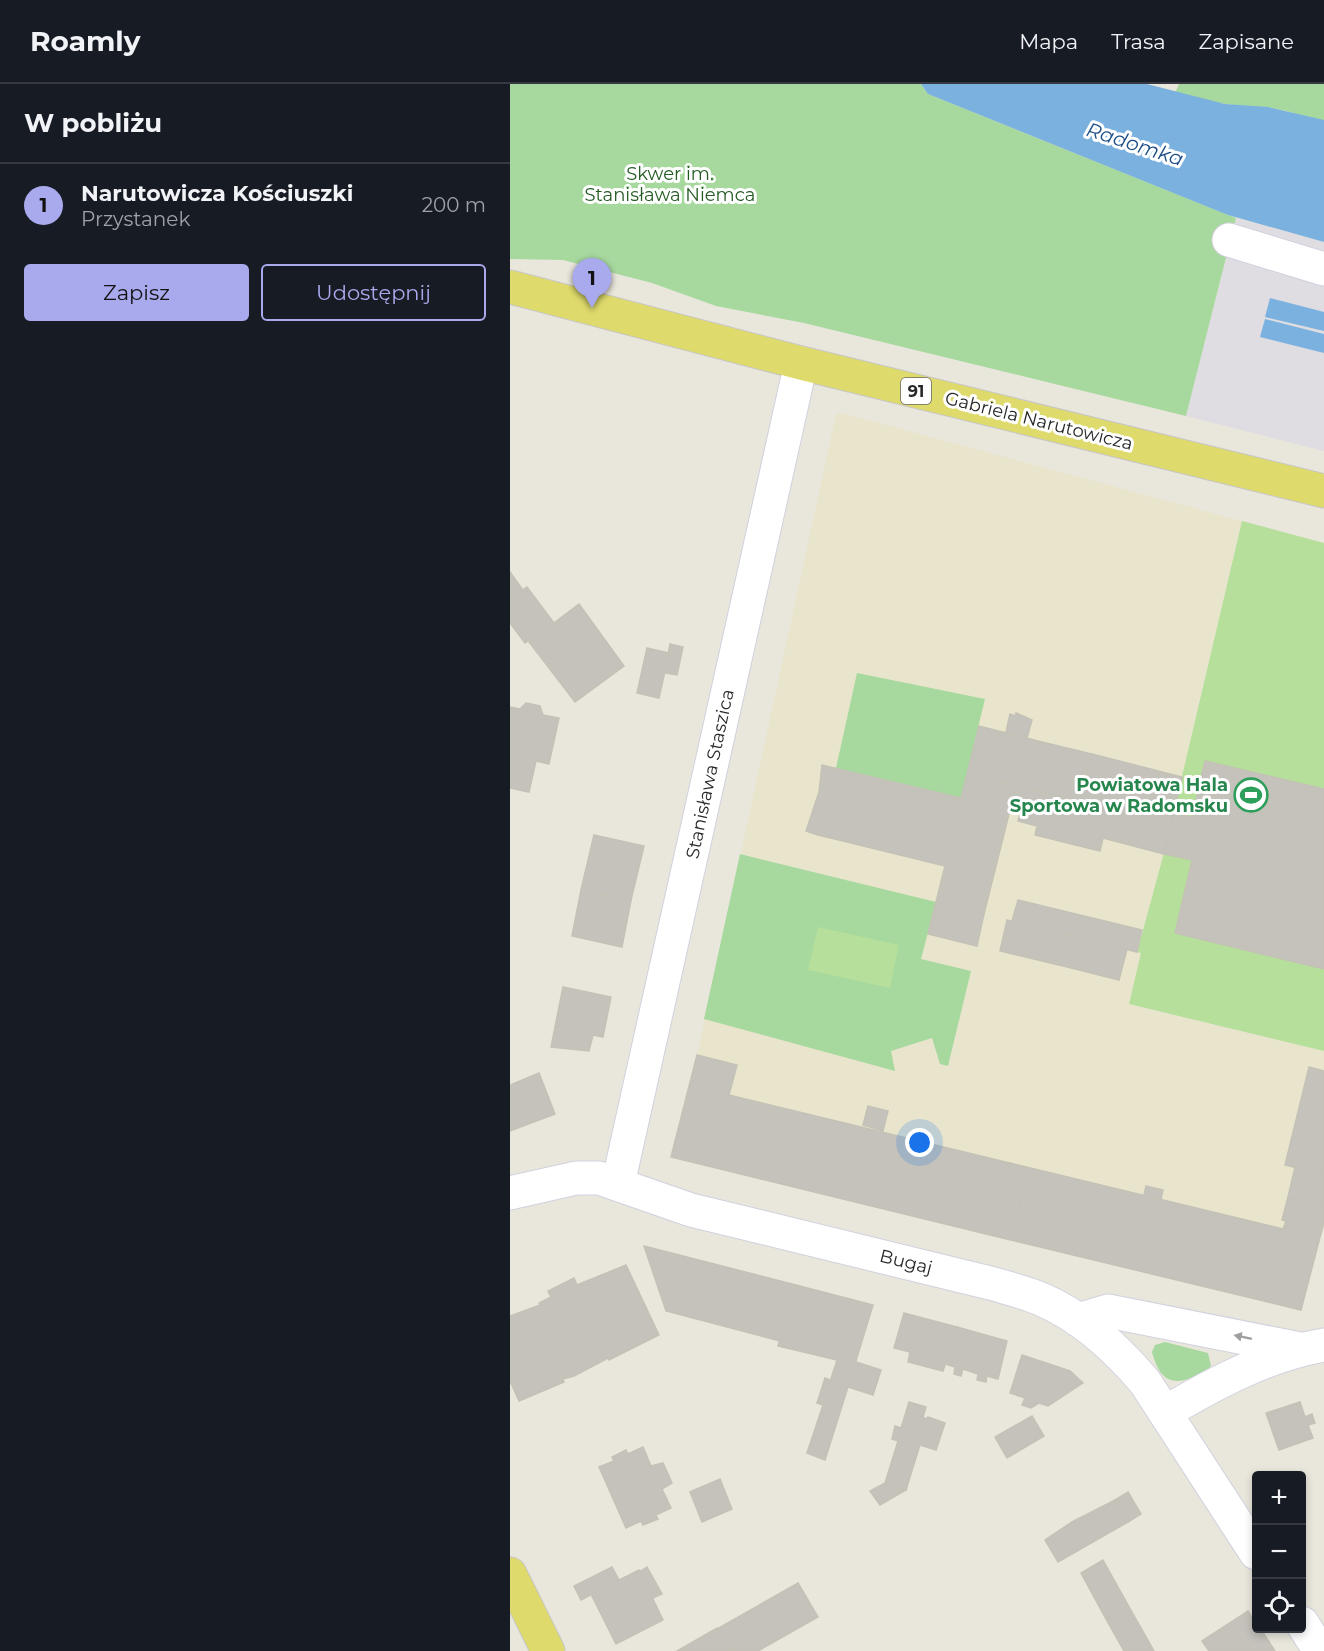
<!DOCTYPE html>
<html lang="pl">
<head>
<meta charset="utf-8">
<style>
  :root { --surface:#171b24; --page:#242831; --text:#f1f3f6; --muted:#9ea1a6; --line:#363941; --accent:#a9a9ed }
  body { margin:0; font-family:Montserrat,sans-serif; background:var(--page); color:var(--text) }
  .controls { position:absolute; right:18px; bottom:18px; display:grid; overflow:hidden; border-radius:6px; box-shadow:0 3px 9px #0003 }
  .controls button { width:54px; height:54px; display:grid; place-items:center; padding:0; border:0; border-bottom:2px solid var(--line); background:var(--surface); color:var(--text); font:30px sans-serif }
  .you { position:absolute; left:410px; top:1059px; width:21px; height:21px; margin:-15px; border:4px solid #fff; border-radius:50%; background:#1a73e8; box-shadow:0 0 0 9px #1a73e833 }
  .badge { display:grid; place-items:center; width:39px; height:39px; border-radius:50%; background:var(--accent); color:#111; font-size:20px; font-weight:700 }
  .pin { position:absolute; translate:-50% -50px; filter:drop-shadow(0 2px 3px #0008) }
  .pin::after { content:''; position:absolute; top:32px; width:21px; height:18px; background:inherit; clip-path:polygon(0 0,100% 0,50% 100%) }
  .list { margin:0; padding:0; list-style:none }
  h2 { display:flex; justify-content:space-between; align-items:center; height:78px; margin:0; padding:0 24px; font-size:26px }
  h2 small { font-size:20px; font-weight:400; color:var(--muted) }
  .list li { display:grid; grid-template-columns:39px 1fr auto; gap:18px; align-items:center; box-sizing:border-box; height:84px; padding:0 24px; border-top:2px solid var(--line) }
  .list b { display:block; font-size:22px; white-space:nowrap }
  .list p { margin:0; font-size:20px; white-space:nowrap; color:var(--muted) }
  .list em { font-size:20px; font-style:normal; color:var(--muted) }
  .actions { display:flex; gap:12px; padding:18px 24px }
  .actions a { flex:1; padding:14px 0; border:2px solid var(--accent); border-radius:6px; text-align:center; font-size:21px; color:var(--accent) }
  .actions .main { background:var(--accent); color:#111 }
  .icon { flex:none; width:33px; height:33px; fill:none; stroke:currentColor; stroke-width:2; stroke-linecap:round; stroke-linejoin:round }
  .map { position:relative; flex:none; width:814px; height:1567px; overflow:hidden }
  header { display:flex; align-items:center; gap:36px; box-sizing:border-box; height:84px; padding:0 30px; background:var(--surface); border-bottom:2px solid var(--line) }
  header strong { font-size:28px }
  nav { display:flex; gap:33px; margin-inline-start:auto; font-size:21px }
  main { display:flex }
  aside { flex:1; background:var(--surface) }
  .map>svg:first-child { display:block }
  .industrial { fill:#dfdce2 }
  .education { fill:#e9e5cd }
  .green { fill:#a7d99f }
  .pitch { fill:#b5df9b }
  .water { fill:#7bb1df }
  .building { fill:#c4c2bb; stroke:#c4c2b6; stroke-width:1.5 }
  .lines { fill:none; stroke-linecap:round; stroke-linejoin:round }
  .minor-casing { stroke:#d1d1df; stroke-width:35 }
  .major-casing { stroke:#c7c7c7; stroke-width:35 }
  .minor { stroke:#fff; stroke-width:33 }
  .major { stroke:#deda6b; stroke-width:33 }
  .oneway { fill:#9e9e9e }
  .labels { text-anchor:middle; stroke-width:6; stroke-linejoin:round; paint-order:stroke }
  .shield { fill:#fff; stroke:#686868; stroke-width:1.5 }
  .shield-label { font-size:16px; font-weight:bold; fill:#282828 }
  .park-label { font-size:18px; fill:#235b22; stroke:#fff }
  .street-label { font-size:18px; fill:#282828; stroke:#fff }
  .leisure-label { font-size:18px; font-weight:bold; fill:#27864d; stroke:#fff; text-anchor:end }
  .water-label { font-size:20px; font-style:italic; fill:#1d4e87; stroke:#fff }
</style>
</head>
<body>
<header>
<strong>Roamly</strong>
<nav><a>Mapa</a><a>Trasa</a><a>Zapisane</a></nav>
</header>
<main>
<aside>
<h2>W pobliżu<small></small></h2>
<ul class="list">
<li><span class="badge">1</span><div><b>Narutowicza Kościuszki</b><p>Przystanek</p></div><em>200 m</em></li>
</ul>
<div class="actions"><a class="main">Zapisz</a><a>Udostępnij</a></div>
</aside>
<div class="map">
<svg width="814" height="1567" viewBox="0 0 814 1567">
  <rect width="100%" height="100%" fill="#e9e6dc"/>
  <!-- industrial -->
  <polygon class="industrial" points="726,134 814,158 814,367 676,332"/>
  <!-- education -->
  <polygon class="education" points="332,329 732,437 654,770 627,867 631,869 619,920 814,967 814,1139 791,1226 161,1073 187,971 326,330"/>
  <!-- green -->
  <g class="green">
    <polygon points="0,0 411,0 418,10 726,134 676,332 294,239 206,222 142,199 53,176 0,175"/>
    <path d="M669 0H814V45C779 20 756 25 716 20 699 18 682 13 665 9Z"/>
    <polygon points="347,589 475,615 451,714 326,684"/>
    <polygon points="230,770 426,818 411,875 461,887 438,982 430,980 422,954 381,967 385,987 194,935"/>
    <path d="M655 1258 698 1269 701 1282C696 1289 689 1291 681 1294 657 1303 648 1290 642 1268L645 1261Z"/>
  </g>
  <!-- pitch -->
  <g class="pitch">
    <polygon points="732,437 814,459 814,967 619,920 631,869 627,868 654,769"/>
    <polygon points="308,843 389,861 380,904 298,886"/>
  </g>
  <!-- water -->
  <g class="water">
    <polygon points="411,0 637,0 715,20 758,23 814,36 814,158 718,131 418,10"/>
    <polygon points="760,214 814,228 814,247 755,233"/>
    <polygon points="755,235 814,250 814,269 750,253"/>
  </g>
  <!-- building -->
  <g class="building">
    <polygon points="0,488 13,506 0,515"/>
    <polygon points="17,503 44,539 15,559 0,539 0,515"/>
    <polygon points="69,520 114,582 65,618 19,558"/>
    <polygon points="160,560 173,563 167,591 155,589"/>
    <polygon points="137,564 159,569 149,614 127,609"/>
    <polygon points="16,619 30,622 33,631 49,634 39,680 26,677 19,708 0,704 0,623 10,625"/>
    <polygon points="506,629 522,636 517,654 496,648 500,630 505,632"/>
    <polygon points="469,642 532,658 520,705 457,690"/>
    <polygon points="532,658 582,670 570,717 520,705"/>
    <polygon points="582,670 672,693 654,770 593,754 590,767 525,751 527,742 508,737 511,725 501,723 506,702 570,717"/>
    <polygon points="695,677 814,705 814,885 665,849 682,776 654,770 664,729 682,733"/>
    <polygon points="312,681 324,684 308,751 296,747 309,708"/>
    <polygon points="324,684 451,714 457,690 506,702 474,830 426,818 435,782 308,751"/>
    <polygon points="84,751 134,762 121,816 71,806"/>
    <polygon points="71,806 121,816 112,863 62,852"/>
    <polygon points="508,816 632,846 627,868 502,837"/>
    <polygon points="426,818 474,830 467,862 418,850"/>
    <polygon points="497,836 557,851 549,881 490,867"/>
    <polygon points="557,851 617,865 609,896 549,881"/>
    <polygon points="53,903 101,913 93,953 45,943"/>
    <polygon points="45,943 83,951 79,967 41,963"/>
    <polygon points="187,971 227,981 219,1011 500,1079 494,1104 513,1109 501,1156 161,1073"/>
    <polygon points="799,983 814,987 814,1091 775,1081"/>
    <polygon points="29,989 45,1030 0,1047 0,1001"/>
    <polygon points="358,1022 378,1027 373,1047 353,1041"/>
    <polygon points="500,1079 773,1145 776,1137 772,1136 778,1113 814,1123 814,1138 791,1226 501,1156 513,1109 494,1104"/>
    <polygon points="785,1083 814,1091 814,1123 778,1113"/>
    <polygon points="636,1102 653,1106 651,1115 634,1111"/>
    <polygon points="134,1162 286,1201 270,1257 156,1227"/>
    <polygon points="116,1181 149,1251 99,1276 98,1274 64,1292 53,1295 54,1298 9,1317 0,1297 0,1232 30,1221 29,1219 41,1213 38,1207 64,1194 67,1201"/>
    <polygon points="286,1201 363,1221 338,1303 320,1298 327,1276 268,1262"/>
    <polygon points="394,1229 447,1243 433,1287 398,1278 400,1268 384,1264"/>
    <polygon points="447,1243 497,1257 488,1295 477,1292 476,1298 467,1296 468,1290 453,1285 451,1292 444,1290 445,1283 435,1280"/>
    <polygon points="512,1271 560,1287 573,1299 538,1322 529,1319 521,1324 512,1321 515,1314 500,1309"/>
    <polygon points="346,1278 371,1286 363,1311 338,1303"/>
    <polygon points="315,1294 338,1303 315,1376 297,1369 313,1321 307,1319"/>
    <polygon points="399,1318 416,1323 413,1333 396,1328"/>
    <polygon points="790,1318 795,1333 802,1330 805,1339 798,1341 803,1354 769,1366 756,1329"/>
    <polygon points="396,1328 418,1335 396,1406 375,1399 388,1357 382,1355 385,1342 391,1344"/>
    <polygon points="522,1332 534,1352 497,1374 485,1353"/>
    <polygon points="418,1333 435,1339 426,1366 410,1361"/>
    <polygon points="133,1363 141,1382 153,1379 162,1399 152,1405 161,1424 146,1431 148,1435 133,1441 131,1437 116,1444 89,1383 104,1377 102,1373 116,1366 118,1370"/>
    <polygon points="210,1395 222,1425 192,1438 180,1408"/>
    <polygon points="375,1399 396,1406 370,1421 360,1407"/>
    <polygon points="618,1408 631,1430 618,1438 605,1416"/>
    <polygon points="605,1416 618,1438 548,1478 535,1456 562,1438"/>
    <polygon points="593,1476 618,1521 596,1535 571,1489"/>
    <polygon points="102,1483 109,1496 71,1516 64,1502"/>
    <polygon points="137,1483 152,1510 143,1514 129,1488"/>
    <polygon points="129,1486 153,1536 106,1560 81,1510"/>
    <polygon points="288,1499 308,1533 248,1567 219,1567 207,1545"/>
    <polygon points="618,1521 644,1567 614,1567 596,1535"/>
    <polygon points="738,1527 746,1540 746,1544 750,1544 765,1567 699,1567 692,1557"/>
    <polygon points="207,1544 219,1567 167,1567"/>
  </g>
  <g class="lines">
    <!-- minor casing -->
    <g class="minor-casing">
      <g id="minor">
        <polyline points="719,156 814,185"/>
        <polyline points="108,1100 291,279"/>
        <path d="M0 1109 66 1094H89L181 1126 484 1200C500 1205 518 1209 533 1216 572 1233 608 1266 635 1298L746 1469"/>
        <polyline points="568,1236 598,1227 790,1265"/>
        <path d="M656 1328C705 1299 757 1271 814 1261"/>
        <polyline points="792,1539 810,1567"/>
      </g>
    </g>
    <!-- major casing -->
    <g class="major-casing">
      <g id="major">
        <polyline points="0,203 291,279 814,407"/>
        <polyline points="0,1490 38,1567"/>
      </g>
    </g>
    <!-- minor -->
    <use href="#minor" class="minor"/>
    <!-- major -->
    <use href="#major" class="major"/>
  </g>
  <!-- one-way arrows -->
  <defs><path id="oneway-solid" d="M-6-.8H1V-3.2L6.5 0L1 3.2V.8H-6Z" transform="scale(1.5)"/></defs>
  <use class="oneway" href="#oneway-solid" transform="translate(733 1253) rotate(-168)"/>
  <!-- icons -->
  <defs>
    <g id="stadium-ring" transform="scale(1.725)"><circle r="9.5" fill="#fff" stroke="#2e9e5b" stroke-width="1.5"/><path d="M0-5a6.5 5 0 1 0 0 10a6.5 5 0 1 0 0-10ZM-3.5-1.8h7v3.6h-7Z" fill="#2e9e5b"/></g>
  </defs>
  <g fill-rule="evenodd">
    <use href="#stadium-ring" x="741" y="711"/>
  </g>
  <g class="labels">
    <!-- shield labels -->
    <rect class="shield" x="391" y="294" width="30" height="26" rx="4.5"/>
    <g class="shield-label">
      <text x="406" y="313">91</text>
    </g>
    <!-- park labels -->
    <g class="park-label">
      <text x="160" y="96">Skwer im.<tspan x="160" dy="21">Stanisława Niemca</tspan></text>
    </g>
    <!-- street labels -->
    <g class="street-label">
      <text transform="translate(529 337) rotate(14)" y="6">Gabriela Narutowicza</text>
      <text transform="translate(200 690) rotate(-78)" y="6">Stanisława Staszica</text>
      <text transform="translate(396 1178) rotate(14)" y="6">Bugaj</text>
    </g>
    <!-- leisure labels -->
    <g class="leisure-label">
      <text x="718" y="707">Powiatowa Hala<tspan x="718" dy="21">Sportowa w Radomsku</tspan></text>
    </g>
    <!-- water labels -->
    <g class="water-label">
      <text transform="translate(625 60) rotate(18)" y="7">Radomka</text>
    </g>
  </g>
</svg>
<div class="controls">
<button>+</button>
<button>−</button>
<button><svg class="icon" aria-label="locate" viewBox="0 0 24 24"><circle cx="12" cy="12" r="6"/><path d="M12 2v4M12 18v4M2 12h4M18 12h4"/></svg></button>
</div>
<div class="you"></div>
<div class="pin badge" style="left:82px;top:224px">1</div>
</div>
</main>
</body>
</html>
